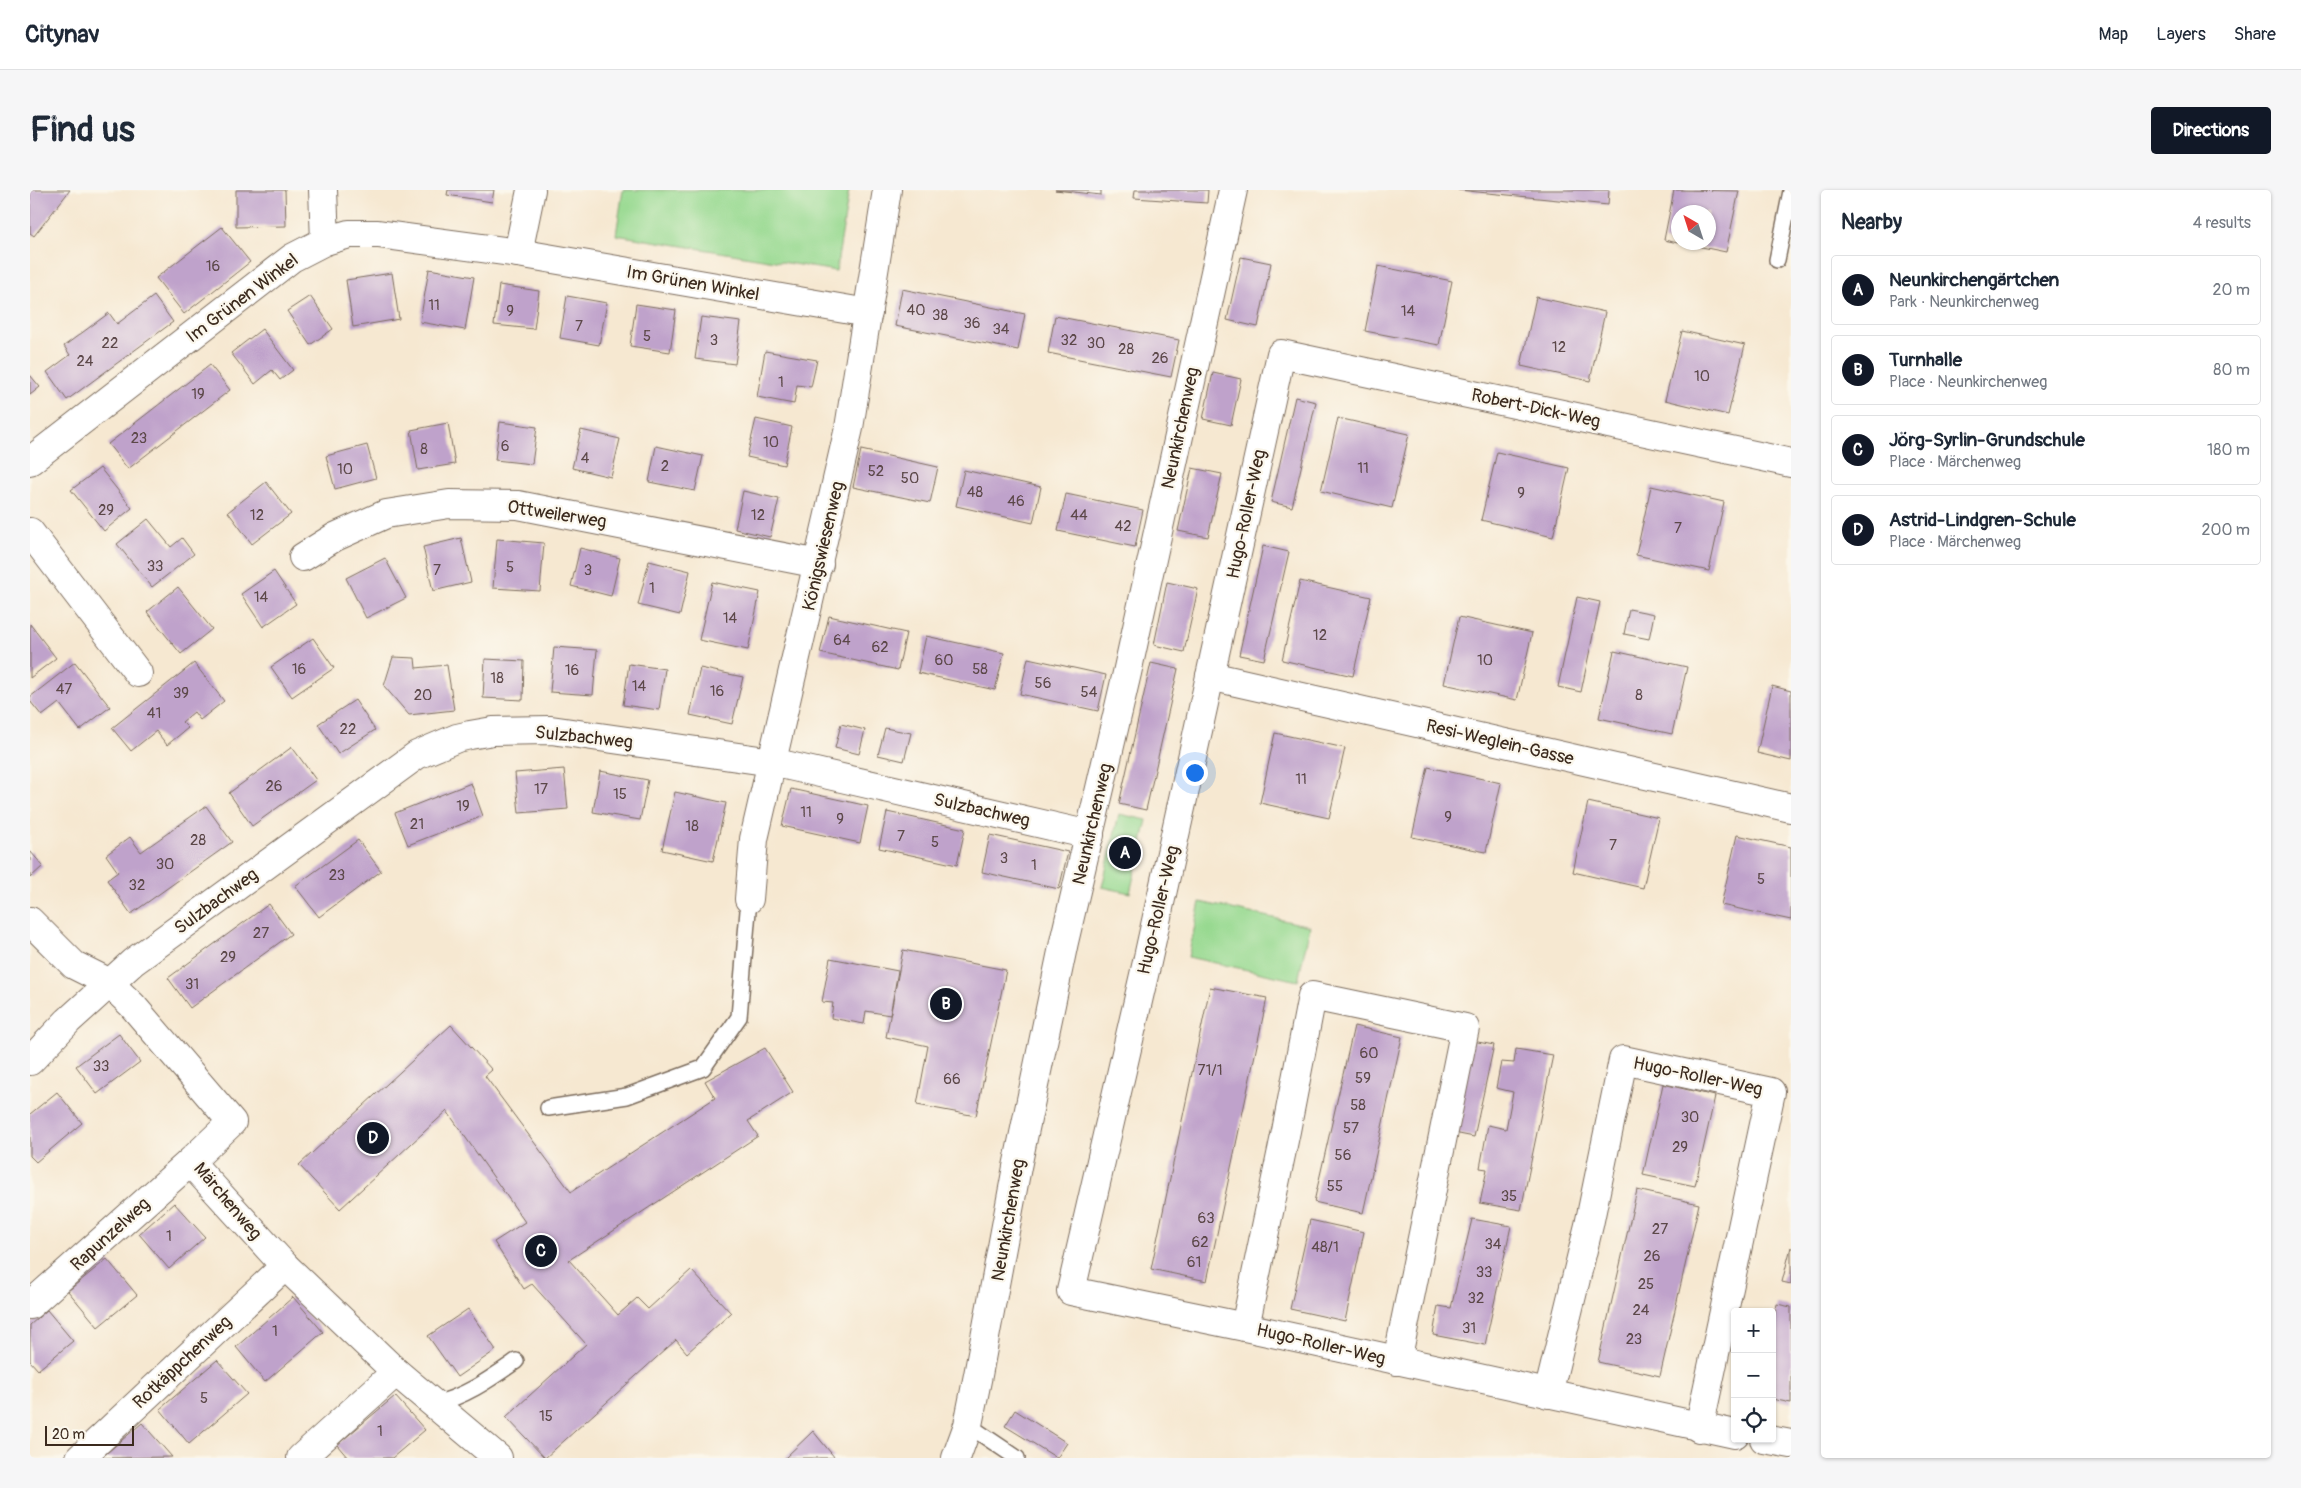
<!DOCTYPE html>
<html lang="en">
<head>
<meta charset="utf-8">
<style>
  :root { --surface:#fff; --page:#f6f6f7; --text:#1f2937; --muted:#747a83; --line:#e0e1e3; --accent:#111827 }
  body { margin:0; font-family:Pangolin,sans-serif; background:var(--page); color:var(--text) }
  .controls { position:absolute; right:15px; bottom:15px; display:grid; overflow:hidden; border-radius:5px; box-shadow:0 1px 4px #0004 }
  .controls button { width:45px; height:45px; display:grid; place-items:center; padding:0; border:0; border-bottom:1px solid var(--line); background:var(--surface); color:var(--text); font:25px sans-serif }
  .compass { position:absolute; left:1641px; top:15px; width:45px; height:45px; border-radius:50%; background:var(--surface); box-shadow:0 1px 4px #0004; rotate:321deg }
  .scale { position:absolute; left:15px; bottom:12px; width:89px; box-sizing:border-box; padding-left:5px; border:2px solid #3b2a1e; border-top:0; font-size:14px; line-height:18px; white-space:nowrap; color:#3b2a1e; -webkit-text-stroke:4px #fbf7ec; paint-order:stroke }
  .you { position:absolute; left:1164px; top:582px; width:18px; height:18px; margin:-12px; border:4px solid #fff; border-radius:50%; background:#1a73e8; box-shadow:0 0 0 8px #1a73e833 }
  .badge { display:grid; place-items:center; width:32px; height:32px; border-radius:50%; background:var(--accent); color:#fff; font-size:16px; font-weight:700 }
  .pin { position:absolute; translate:-50% -50%; border:2px solid #fff; box-shadow:0 1px 5px #0006 }
  .list { margin:0; padding:0; list-style:none }
  h2 { display:flex; justify-content:space-between; align-items:center; height:65px; margin:0; padding:0 20px; font-size:21px }
  h2 small { font-size:16px; font-weight:400; color:var(--muted) }
  .list li { display:grid; grid-template-columns:32px 1fr auto; gap:15px; align-items:center; box-sizing:border-box; height:70px; margin:0 10px 10px; padding:0 10px; border:1px solid var(--line); border-radius:5px }
  .list b { display:block; font-size:19px; white-space:nowrap }
  .list p { margin:0; font-size:16px; white-space:nowrap; color:var(--muted) }
  .list em { font-size:16px; font-style:normal; color:var(--muted) }
  .icon { flex:none; width:28px; height:28px; fill:none; stroke:currentColor; stroke-width:2; stroke-linecap:round; stroke-linejoin:round }
  .map { position:relative; flex:none; width:1761px; height:1268px; overflow:hidden; border-radius:5px }
  header { display:flex; align-items:center; gap:30px; box-sizing:border-box; height:70px; padding:0 25px; background:var(--surface); border-bottom:1px solid var(--line) }
  header strong { font-size:24px }
  nav { display:flex; gap:28px; margin-inline-start:auto; font-size:18px }
  .intro { display:flex; align-items:center; justify-content:space-between; box-sizing:border-box; height:120px; padding:0 30px }
  h1 { margin:0; font-size:35px }
  .button { padding:12px 22px; border-radius:5px; background:var(--accent); color:#fff; font-size:18px; font-weight:700 }
  main { display:flex; gap:30px; padding:0 30px }
  aside { flex:1; background:var(--surface); border-radius:5px; box-shadow:0 1px 4px #0004 }
  .map>svg:first-child { display:block }
  .green { fill:#97d990; stroke:#698257 }
  .building { fill:#bfa2cb }
  .lines { fill:none; stroke-linecap:round; stroke-linejoin:round }
  .service-casing { stroke:#7c6c5d; stroke-width:18 }
  .minor-casing { stroke:#7c6c5d; stroke-width:30 }
  .service { stroke:#fff; stroke-width:15 }
  .minor { stroke:#fff; stroke-width:28 }
  .labels { text-anchor:middle; stroke-width:4.5; stroke-linejoin:round; paint-order:stroke }
  .number-label { font-size:15px; fill:#5c4849 }
  .street-label { font-size:18px; fill:#3b2a1e; stroke:#fbf7ec }
</style>
</head>
<body>
<header>
<strong>Citynav</strong>
<nav><a>Map</a><a>Layers</a><a>Share</a></nav>
</header>
<div class="intro"><h1>Find us</h1><a class="button">Directions</a></div>
<main>
<div class="map">
<svg width="1761" height="1268" viewBox="0 0 1761 1268">
  <rect width="100%" height="100%" fill="#fbf7ec"/>
  <filter id="ink" filterUnits="userSpaceOnUse"><feTurbulence type="fractalNoise" baseFrequency=".02" numOctaves="2"/><feDisplacementMap in="SourceGraphic" scale="10" xChannelSelector="R" yChannelSelector="G"/><feConvolveMatrix kernelMatrix="1 2 1 2 8 2 1 2 1" color-interpolation-filters="sRGB"/></filter>
  <filter id="wash" filterUnits="userSpaceOnUse"><feTurbulence type="fractalNoise" baseFrequency=".0096" numOctaves="4" result="noise"/><feDisplacementMap in="SourceGraphic" scale="20" xChannelSelector="R" yChannelSelector="G"/><feGaussianBlur stdDeviation="1.12" result="paint"/><feColorMatrix in="noise" values="0 0 0 0 0 0 0 0 0 0 0 0 0 0 0 0 0 1.4 0 .05"/><feComposite in="paint" operator="in"/></filter>
  <g filter="url(#wash)">
    <rect width="100%" height="100%" fill="#f6e8d1"/>
    <!-- green -->
    <g class="green">
      <polygon points="593,0 819,0 806,81 586,45"/>
      <polygon points="1089,624 1117,630 1100,703 1072,697"/>
      <polygon points="1170,712 1280,736 1268,791 1158,767"/>
    </g>
    <g id="blocks">
      <!-- building -->
      <g class="building">
        <polygon points="0,0 40,0 4,46 0,43"/>
        <polygon points="206,0 255,0 256,36 206,37"/>
        <polygon points="418,0 464,0 462,12 417,5"/>
        <polygon points="1025,0 1071,0 1071,5"/>
        <polygon points="1105,0 1178,0 1177,13 1104,8"/>
        <polygon points="1428,0 1579,0 1578,15"/>
        <polygon points="1644,0 1709,1 1696,62 1652,53 1678,52 1678,22 1648,22 1648,53 1634,50"/>
        <polygon points="192,37 220,72 154,124 126,88"/>
        <polygon points="1211,67 1241,73 1228,137 1197,130"/>
        <polygon points="1348,76 1422,91 1409,155 1335,141"/>
        <polygon points="399,79 444,87 435,140 390,132"/>
        <polygon points="362,83 369,129 323,137 316,90"/>
        <polygon points="469,95 509,101 504,139 464,135"/>
        <polygon points="872,99 995,124 988,160 865,136"/>
        <polygon points="124,106 143,132 37,210 17,182 40,165 34,156 79,123 87,134"/>
        <polygon points="280,106 303,139 280,155 257,121"/>
        <polygon points="537,106 577,113 569,155 530,148"/>
        <polygon points="1506,107 1575,122 1560,191 1491,176"/>
        <polygon points="606,114 646,120 640,162 600,156"/>
        <polygon points="1025,126 1149,150 1141,187 1018,163"/>
        <polygon points="671,127 711,132 705,174 665,169"/>
        <polygon points="232,139 263,180 250,190 242,180 225,194 201,163"/>
        <polygon points="1652,141 1715,155 1698,225 1635,210"/>
        <polygon points="735,161 787,170 781,197 767,195 764,214 727,207"/>
        <polygon points="180,175 200,200 98,279 78,254"/>
        <polygon points="1183,183 1211,189 1201,235 1173,229"/>
        <polygon points="0,185 10,197 0,205"/>
        <polygon points="1265,207 1286,212 1262,317 1241,312"/>
        <polygon points="1308,228 1379,244 1362,318 1291,301"/>
        <polygon points="726,229 762,237 754,275 717,267"/>
        <polygon points="470,232 507,237 502,274 465,270"/>
        <polygon points="418,233 425,274 388,280 381,240"/>
        <polygon points="551,240 590,249 581,287 542,278"/>
        <polygon points="337,255 346,288 305,299 296,266"/>
        <polygon points="626,256 673,266 665,301 619,292"/>
        <polygon points="831,260 908,277 900,313 823,297"/>
        <polygon points="1467,262 1539,278 1523,347 1451,330"/>
        <polygon points="70,278 102,318 74,341 41,300"/>
        <polygon points="1162,278 1192,284 1178,347 1148,341"/>
        <polygon points="934,280 1011,297 1003,333 926,316"/>
        <polygon points="236,292 261,324 222,354 198,322"/>
        <polygon points="1621,296 1694,312 1679,381 1606,365"/>
        <polygon points="713,301 749,309 740,347 705,339"/>
        <polygon points="1036,304 1113,320 1105,357 1028,341"/>
        <polygon points="118,329 141,357 152,348 164,364 122,397 87,354"/>
        <polygon points="431,348 441,392 403,401 393,357"/>
        <polygon points="467,349 514,353 510,401 463,398"/>
        <polygon points="1233,356 1259,362 1234,470 1209,465"/>
        <polygon points="550,358 590,368 581,406 541,396"/>
        <polygon points="355,368 376,408 336,428 316,388"/>
        <polygon points="619,371 660,381 650,425 608,415"/>
        <polygon points="244,381 266,414 233,437 211,404"/>
        <polygon points="1270,391 1341,407 1323,486 1252,470"/>
        <polygon points="682,392 730,402 718,460 669,450"/>
        <polygon points="1137,392 1168,399 1154,462 1124,455"/>
        <polygon points="148,397 182,439 151,464 117,422"/>
        <polygon points="1547,407 1570,412 1551,502 1528,497"/>
        <polygon points="1599,419 1624,424 1619,449 1594,444"/>
        <polygon points="799,426 876,443 868,480 790,463"/>
        <polygon points="1429,427 1502,443 1487,510 1414,494"/>
        <polygon points="0,434 26,468 0,488"/>
        <polygon points="896,446 974,463 965,500 888,483"/>
        <polygon points="283,448 304,478 262,507 241,477"/>
        <polygon points="524,457 567,460 563,505 520,502"/>
        <polygon points="1584,461 1657,477 1642,544 1569,528"/>
        <polygon points="363,467 385,468 386,478 417,475 424,520 379,525 354,496"/>
        <polygon points="998,468 1076,485 1068,521 990,504"/>
        <polygon points="455,469 494,471 493,510 453,508"/>
        <polygon points="45,472 80,517 50,540 29,513 12,526 0,511 0,507"/>
        <polygon points="164,473 194,511 170,530 164,522 152,532 158,538 137,555 126,541 101,561 82,538"/>
        <polygon points="1121,473 1148,479 1116,620 1089,614"/>
        <polygon points="599,474 635,479 629,520 593,515"/>
        <polygon points="670,478 713,487 702,534 660,525"/>
        <polygon points="1742,496 1761,501 1761,571 1727,563"/>
        <polygon points="325,510 345,540 308,564 288,534"/>
        <polygon points="811,534 835,540 829,564 805,558"/>
        <polygon points="855,538 881,543 874,571 848,565"/>
        <polygon points="1245,543 1315,558 1299,628 1230,613"/>
        <polygon points="262,557 286,590 222,636 199,603"/>
        <polygon points="1398,577 1471,593 1456,662 1382,647"/>
        <polygon points="534,579 538,619 489,623 485,583"/>
        <polygon points="570,581 618,590 610,630 563,622"/>
        <polygon points="441,593 453,626 378,655 365,623"/>
        <polygon points="761,599 838,616 830,653 752,636"/>
        <polygon points="645,602 696,613 683,671 632,660"/>
        <polygon points="1558,612 1629,628 1613,698 1543,682"/>
        <polygon points="176,616 202,652 101,724 77,690 88,682 76,665 100,647 111,662"/>
        <polygon points="857,622 935,639 927,675 849,658"/>
        <polygon points="960,645 1038,662 1029,699 952,682"/>
        <polygon points="1707,645 1761,657 1761,730 1691,715"/>
        <polygon points="328,650 351,681 289,727 265,696"/>
        <polygon points="0,661 13,676 0,688"/>
        <polygon points="239,714 261,744 160,818 138,788"/>
        <polygon points="873,760 976,780 946,926 887,915 898,856 856,847"/>
        <polygon points="800,768 868,781 860,825 836,821 834,834 801,828 803,813 792,812"/>
        <polygon points="1180,797 1237,808 1177,1091 1121,1079"/>
        <polygon points="421,835 462,880 455,886 541,1002 685,908 675,891 735,858 763,902 718,931 728,946 539,1070 588,1125 607,1108 618,1119 661,1080 701,1123 657,1163 646,1150 515,1268 476,1227 556,1154 502,1094 494,1099 464,1052 495,1032 417,921 310,1019 269,975"/>
        <polygon points="1324,836 1372,847 1333,1023 1284,1012"/>
        <polygon points="89,844 110,872 67,904 46,876"/>
        <polygon points="1437,850 1464,855 1444,947 1419,942"/>
        <polygon points="1486,859 1523,865 1491,1020 1450,1013 1457,979 1450,978 1458,935 1476,939 1483,902 1466,898 1471,872 1484,873"/>
        <polygon points="1633,894 1685,906 1665,996 1613,985"/>
        <polygon points="27,902 52,933 6,972 0,966 0,924"/>
        <polygon points="1607,1000 1669,1014 1630,1186 1568,1172"/>
        <polygon points="144,1013 175,1047 139,1079 109,1044"/>
        <polygon points="1442,1029 1481,1036 1455,1155 1403,1145 1408,1116 1421,1118"/>
        <polygon points="1280,1030 1334,1042 1315,1131 1260,1119"/>
        <polygon points="1761,1057 1761,1094 1752,1092"/>
        <polygon points="77,1069 107,1105 68,1137 38,1101"/>
        <polygon points="263,1107 293,1142 235,1192 206,1157"/>
        <polygon points="1747,1114 1761,1117 1761,1213 1742,1209 1742,1138"/>
        <polygon points="438,1119 466,1160 427,1187 398,1146"/>
        <polygon points="17,1120 43,1151 8,1180 0,1171 0,1135"/>
        <polygon points="187,1170 217,1204 159,1254 130,1219"/>
        <polygon points="365,1206 395,1240 362,1268 318,1268 307,1255"/>
        <polygon points="985,1220 1037,1253 1027,1268 975,1236"/>
        <polygon points="112,1233 142,1267 71,1268"/>
        <polygon points="783,1241 805,1268 755,1268"/>
      </g>
    </g>
  </g>
  <g filter="url(#ink)">
    <use href="#blocks" fill-opacity="0" stroke="#7c6c5d" stroke-width="1"/>
    <g class="lines">
      <!-- service casing -->
      <g class="service-casing">
        <g id="service">
          <polyline points="1747,70 1761,1"/>
          <polyline points="518,918 597,906 673,878 709,827 719,709"/>
          <path d="M404 1214C435 1207 460 1189 486 1171"/>
          <polyline points="938,1235 987,1268"/>
        </g>
      </g>
      <!-- minor casing -->
      <g class="minor-casing">
        <g id="minor">
          <polyline points="293,0 295,51"/>
          <polyline points="488,63 501,0"/>
          <polyline points="0,271 262,68 295,51 319,44 348,44 488,63 838,123"/>
          <polyline points="0,342 108,483"/>
          <polyline points="273,367 305,347 356,324 419,314 488,315 789,374"/>
          <polyline points="1180,486 1761,618"/>
          <polyline points="719,709 724,649 819,238 857,0"/>
          <polyline points="0,731 44,775 78,792 102,815 202,932 160,972 0,1115"/>
          <polyline points="0,871 38,831 103,772 387,565 427,548 440,545 463,541 521,540 742,572 1060,645"/>
          <polyline points="160,972 255,1076 366,1182 468,1268"/>
          <polyline points="1215,1137 1256,941 1282,806 1435,838 1367,1171"/>
          <polyline points="1518,1204 1559,1035 1593,870 1741,902 1669,1238"/>
          <polyline points="1705,1244 1215,1137 1041,1101 1117,772 1251,164 1761,273"/>
          <polyline points="1734,1249 1761,1254"/>
          <polyline points="50,1268 255,1076"/>
          <polyline points="271,1268 366,1182"/>
          <polyline points="926,1268 938,1235 948,1185 987,977 1034,752 1097,483 1203,0"/>
        </g>
      </g>
      <!-- service -->
      <use href="#service" class="service"/>
      <!-- minor -->
      <use href="#minor" class="minor"/>
    </g>
  </g>
  <g class="labels">
    <!-- number labels -->
    <g class="number-label">
      <text x="183" y="81">16</text>
      <text x="404" y="120">11</text>
      <text x="886" y="125">40</text>
      <text x="480" y="126">9</text>
      <text x="1378" y="126">14</text>
      <text x="910" y="130">38</text>
      <text x="942" y="138">36</text>
      <text x="549" y="141">7</text>
      <text x="971" y="144">34</text>
      <text x="617" y="151">5</text>
      <text x="684" y="155">3</text>
      <text x="1039" y="155">32</text>
      <text x="80" y="158">22</text>
      <text x="1066" y="158">30</text>
      <text x="1529" y="162">12</text>
      <text x="1096" y="164">28</text>
      <text x="1130" y="173">26</text>
      <text x="55" y="176">24</text>
      <text x="1672" y="191">10</text>
      <text x="751" y="197">1</text>
      <text x="168" y="209">19</text>
      <text x="109" y="253">23</text>
      <text x="741" y="257">10</text>
      <text x="475" y="261">6</text>
      <text x="394" y="264">8</text>
      <text x="555" y="273">4</text>
      <text x="635" y="281">2</text>
      <text x="1333" y="283">11</text>
      <text x="315" y="284">10</text>
      <text x="846" y="286">52</text>
      <text x="880" y="293">50</text>
      <text x="945" y="307">48</text>
      <text x="1491" y="308">9</text>
      <text x="986" y="316">46</text>
      <text x="76" y="325">29</text>
      <text x="227" y="330">12</text>
      <text x="728" y="330">12</text>
      <text x="1049" y="330">44</text>
      <text x="1093" y="341">42</text>
      <text x="1648" y="343">7</text>
      <text x="125" y="381">33</text>
      <text x="480" y="382">5</text>
      <text x="407" y="385">7</text>
      <text x="558" y="385">3</text>
      <text x="622" y="403">1</text>
      <text x="231" y="412">14</text>
      <text x="700" y="433">14</text>
      <text x="1290" y="450">12</text>
      <text x="812" y="455">64</text>
      <text x="850" y="462">62</text>
      <text x="914" y="475">60</text>
      <text x="1455" y="475">10</text>
      <text x="269" y="484">16</text>
      <text x="950" y="484">58</text>
      <text x="542" y="485">16</text>
      <text x="467" y="493">18</text>
      <text x="1013" y="498">56</text>
      <text x="609" y="501">14</text>
      <text x="34" y="504">47</text>
      <text x="687" y="506">16</text>
      <text x="1059" y="507">54</text>
      <text x="151" y="508">39</text>
      <text x="393" y="510">20</text>
      <text x="1609" y="510">8</text>
      <text x="124" y="528">41</text>
      <text x="318" y="544">22</text>
      <text x="1271" y="594">11</text>
      <text x="244" y="601">26</text>
      <text x="511" y="604">17</text>
      <text x="590" y="609">15</text>
      <text x="433" y="621">19</text>
      <text x="776" y="627">11</text>
      <text x="1418" y="632">9</text>
      <text x="810" y="634">9</text>
      <text x="387" y="639">21</text>
      <text x="662" y="641">18</text>
      <text x="871" y="651">7</text>
      <text x="168" y="655">28</text>
      <text x="905" y="657">5</text>
      <text x="1583" y="660">7</text>
      <text x="974" y="673">3</text>
      <text x="135" y="679">30</text>
      <text x="1004" y="680">1</text>
      <text x="307" y="690">23</text>
      <text x="1731" y="694">5</text>
      <text x="107" y="700">32</text>
      <text x="231" y="748">27</text>
      <text x="198" y="772">29</text>
      <text x="162" y="799">31</text>
      <text x="1339" y="868">60</text>
      <text x="71" y="881">33</text>
      <text x="1180" y="885">71/1</text>
      <text x="1333" y="893">59</text>
      <text x="922" y="894">66</text>
      <text x="1328" y="920">58</text>
      <text x="1660" y="932">30</text>
      <text x="1321" y="943">57</text>
      <text x="1650" y="962">29</text>
      <text x="1313" y="970">56</text>
      <text x="1305" y="1001">55</text>
      <text x="1479" y="1011">35</text>
      <text x="1176" y="1033">63</text>
      <text x="1630" y="1044">27</text>
      <text x="139" y="1051">1</text>
      <text x="1170" y="1057">62</text>
      <text x="1463" y="1059">34</text>
      <text x="1295" y="1062">48/1</text>
      <text x="1622" y="1071">26</text>
      <text x="1164" y="1077">61</text>
      <text x="1454" y="1087">33</text>
      <text x="1616" y="1099">25</text>
      <text x="1446" y="1113">32</text>
      <text x="1611" y="1125">24</text>
      <text x="1439" y="1143">31</text>
      <text x="245" y="1146">1</text>
      <text x="1604" y="1154">23</text>
      <text x="174" y="1213">5</text>
      <text x="516" y="1231">15</text>
      <text x="350" y="1246">1</text>
    </g>
    <!-- street labels -->
    <g class="street-label">
      <text transform="translate(663 93) rotate(10)" y="6">Im Grünen Winkel</text>
      <text transform="translate(212 108) rotate(-37)" y="6">Im Grünen Winkel</text>
      <text transform="translate(1506 218) rotate(12)" y="6">Robert-Dick-Weg</text>
      <text transform="translate(1150 238) rotate(-78)" y="6">Neunkirchenweg</text>
      <text transform="translate(527 324) rotate(9)" y="6">Ottweilerweg</text>
      <text transform="translate(1216 324) rotate(-78)" y="6">Hugo-Roller-Weg</text>
      <text transform="translate(793 356) rotate(-77)" y="6">Königswiesenweg</text>
      <text transform="translate(554 547) rotate(6)" y="6">Sulzbachweg</text>
      <text transform="translate(1470 552) rotate(13)" y="6">Resi-Weglein-Gasse</text>
      <text transform="translate(952 620) rotate(13)" y="6">Sulzbachweg</text>
      <text transform="translate(1062 634) rotate(-77)" y="6">Neunkirchenweg</text>
      <text transform="translate(186 711) rotate(-36)" y="6">Sulzbachweg</text>
      <text transform="translate(1128 720) rotate(-77)" y="6">Hugo-Roller-Weg</text>
      <text transform="translate(1668 886) rotate(12)" y="6">Hugo-Roller-Weg</text>
      <text transform="translate(198 1011) rotate(50)" y="6">Märchenweg</text>
      <text transform="translate(978 1030) rotate(-80)" y="6">Neunkirchenweg</text>
      <text transform="translate(80 1044) rotate(-42)" y="6">Rapunzelweg</text>
      <text transform="translate(1291 1154) rotate(13)" y="6">Hugo-Roller-Weg</text>
      <text transform="translate(152 1172) rotate(-43)" y="6">Rotkäppchenweg</text>
    </g>
  </g>
</svg>
<div class="controls">
<button>+</button>
<button>−</button>
<button><svg class="icon" aria-label="locate" viewBox="0 0 24 24"><circle cx="12" cy="12" r="6"/><path d="M12 2v4M12 18v4M2 12h4M18 12h4"/></svg></button>
</div>
<svg class="compass" viewBox="-18 -18 36 36"><path d="M0-13l5 13h-10z" fill="#e53935"/><path d="M0 13l5-13h-10z" fill="#747a83"/></svg>
<div class="scale">20 m</div>
<div class="you"></div>
<div class="pin badge" style="left:1095px;top:663px">A</div>
<div class="pin badge" style="left:916px;top:814px">B</div>
<div class="pin badge" style="left:511px;top:1061px">C</div>
<div class="pin badge" style="left:343px;top:948px">D</div>
</div>
<aside>
<h2>Nearby<small>4 results</small></h2>
<ul class="list">
<li><span class="badge">A</span><div><b>Neunkirchengärtchen</b><p>Park · Neunkirchenweg</p></div><em>20 m</em></li>
<li><span class="badge">B</span><div><b>Turnhalle</b><p>Place · Neunkirchenweg</p></div><em>80 m</em></li>
<li><span class="badge">C</span><div><b>Jörg-Syrlin-Grundschule</b><p>Place · Märchenweg</p></div><em>180 m</em></li>
<li><span class="badge">D</span><div><b>Astrid-Lindgren-Schule</b><p>Place · Märchenweg</p></div><em>200 m</em></li>
</ul>
</aside>
</main>
</body>
</html>
